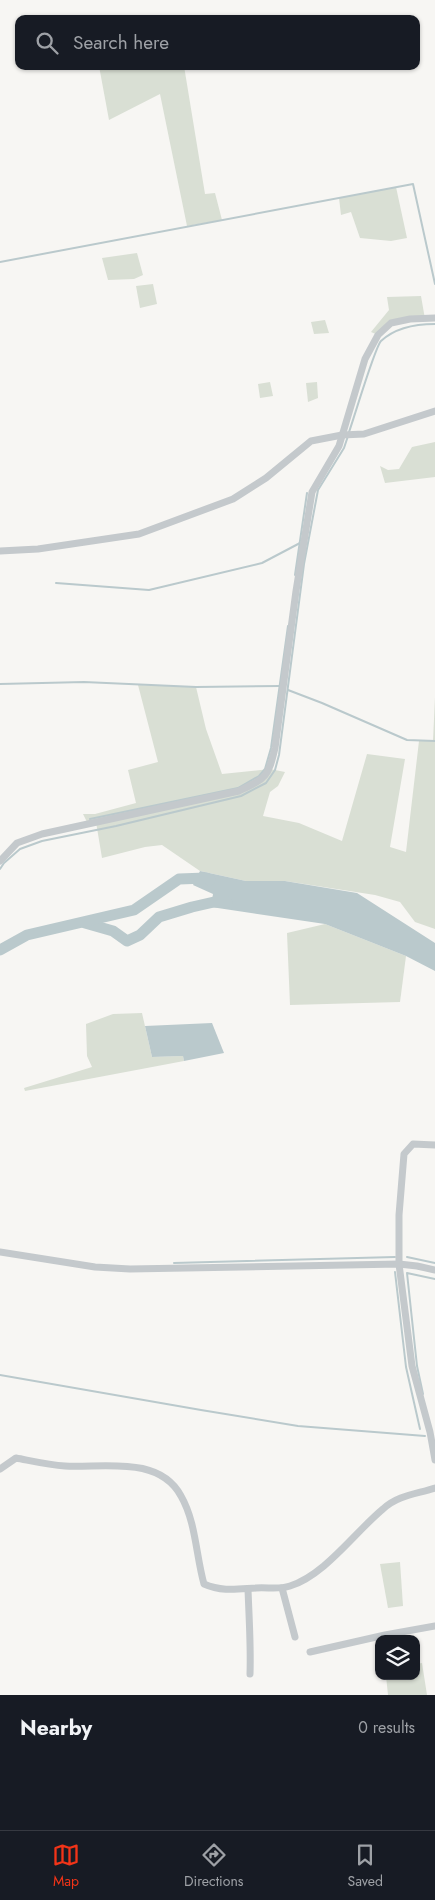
<!DOCTYPE html>
<html lang="en">
<head>
<meta charset="utf-8">
<style>
  :root { --surface:#171b24; --page:#242831; --text:#f1f3f6; --muted:#9ea1a6; --line:#363941; --accent:#f23418 }
  body { margin:0; font-family:Jost,sans-serif; background:var(--page); color:var(--text) }
  .controls { position:absolute; right:15px; bottom:15px; display:grid; overflow:hidden; border-radius:10px; box-shadow:0 1px 4px #0004 }
  .controls button { width:45px; height:45px; display:grid; place-items:center; padding:0; border:0; border-bottom:1px solid var(--line); background:var(--surface); color:var(--text); font:25px sans-serif }
  .list { margin:0; padding:0; list-style:none }
  h2 { display:flex; justify-content:space-between; align-items:center; height:65px; margin:0; padding:0 20px; font-size:21px }
  h2 small { font-size:16px; font-weight:400; color:var(--muted) }
  .icon { flex:none; width:28px; height:28px; fill:none; stroke:currentColor; stroke-width:2; stroke-linecap:round; stroke-linejoin:round }
  .map { position:relative; flex:none; width:435px; height:1695px; overflow:hidden }
  .search { position:absolute; background:var(--surface); box-shadow:0 1px 4px #0004; left:15px; right:15px; top:15px; height:55px; display:flex; align-items:center; gap:12px; box-sizing:border-box; padding:0 18px; border-radius:10px; color:var(--muted); font-size:19px }
  .sheet { height:135px; background:var(--surface) }
  nav { display:flex; justify-content:space-around; align-items:center; box-sizing:border-box; height:70px; border-top:1px solid var(--line); background:var(--surface); font-size:14px; color:var(--muted) }
  nav a { display:grid; justify-items:center; gap:2px }
  nav .on { color:var(--accent) }
  .map>svg:first-child { display:block }
  .green { fill:#d9dfd4 }
  .water { fill:#bac9cc }
  .lines { fill:none; stroke-linecap:round; stroke-linejoin:round }
  .stream { stroke:#bac9cc; stroke-width:2 }
  .river { stroke:#bac9cc; stroke-width:11 }
  .minor { stroke:#c4c9cc; stroke-width:7 }
</style>
</head>
<body>
<div class="map">
<svg width="435" height="1695" viewBox="0 0 435 1695">
  <rect width="100%" height="100%" fill="#f7f6f3"/>
  <!-- green -->
  <g class="green">
    <polygon points="99,66 184,66 205,194 215,193 222,220 187,226 160,94 109,120"/>
    <polygon points="396,187 407,238 391,241 360,238 351,212 341,215 339,198"/>
    <polygon points="137,253 143,275 134,279 108,280 102,258"/>
    <polygon points="153,284 157,304 140,308 136,286"/>
    <polygon points="421,296 425,319 391,323 378,335 371,332 389,310 387,297"/>
    <polygon points="325,320 329,333 314,334 311,322"/>
    <polygon points="270,382 273,396 260,398 258,384"/>
    <polygon points="317,382 318,398 308,402 306,383"/>
    <polygon points="435,442 435,477 385,483 380,466 388,470 399,469 412,447"/>
    <polygon points="138,685 196,687 206,729 222,774 270,769 285,772 278,786 270,792 263,816 299,823 342,841 367,754 405,759 390,847 406,852 419,741 433,741 435,697 435,929 415,922 400,902 375,895 285,881 246,881 200,871 162,845 145,847 102,858 96,822 88,824 83,814 95,814 136,803 128,770 158,762"/>
    <polygon points="325,924 406,956 400,1002 290,1005 287,933"/>
    <polygon points="142,1013 152,1057 183,1056 184,1061 25,1091 24,1088 92,1067 87,1056 86,1024 113,1014"/>
    <polygon points="400,1562 403,1606 388,1608 380,1564"/>
    <polygon points="422,1663 427,1695 388,1695 386,1676 416,1676 416,1664"/>
  </g>
  <!-- water -->
  <g class="water">
    <polygon points="200,871 246,881 285,881 357,893 435,943 435,971 406,956 325,924 211,907 213,894 193,885"/>
    <polygon points="212,1023 224,1053 184,1061 183,1056 152,1057 145,1026"/>
  </g>
  <g class="lines">
    <!-- stream -->
    <g class="stream">
      <polyline points="0,262 413,184 435,284"/>
      <path d="M349 432C354 418 375 347 381 341 395 328 416 324 435 324"/>
      <polyline points="295,575 307,493"/>
      <polyline points="56,583 149,590 262,563 300,543"/>
      <polyline points="0,684 84,682 196,687 280,686"/>
      <polyline points="288,690 322,703 407,740 435,741"/>
      <polyline points="90,819 238,788 259,776 265,769 271,748 288,626"/>
      <polyline points="0,869 4,863 20,849 42,841 116,826 241,796 266,783 275,770 279,755 304,564 318,490 344,448 348,436"/>
      <polyline points="407,1257 435,1263"/>
      <polyline points="174,1263 395,1257"/>
      <polyline points="395,1272 406,1367 420,1429"/>
      <polyline points="0,1375 201,1410 298,1426 425,1436"/>
      <polyline points="423,1394 417,1366 407,1273 435,1279"/>
    </g>
    <!-- river -->
    <g class="river">
      <polyline points="85,923 113,931 127,941 140,935 159,917 192,907 214,902 227,902"/>
      <polyline points="0,950 27,935 134,910 179,879 206,878 210,880"/>
    </g>
    <!-- minor -->
    <g class="minor">
      <polyline points="0,551 38,549 139,534 233,499 266,478 311,441 342,435 364,434 435,411"/>
      <path d="M0 861 17 843 42 834 239 791C266 778 268 778 275 748L296 591 312 492 339 446 365 359 378 335 391 323 410 319 435 318"/>
      <polyline points="435,1145 413,1144 404,1154 399,1215 399,1264 412,1366 430,1432 435,1460"/>
      <polyline points="0,1252 95,1267 130,1269 399,1264 417,1266 435,1270"/>
      <path d="M0 1469 16 1458C32 1461 49 1465 65 1466 103 1468 159 1455 181 1496 196 1522 196 1556 204 1584 222 1592 238 1589 256 1588 268 1587 278 1590 290 1586 325 1575 355 1532 383 1509 398 1495 417 1494 435 1488"/>
      <polyline points="282,1588 295,1637"/>
      <path d="M248 1589C249 1618 251 1646 250 1674"/>
      <polyline points="310,1652 385,1635 435,1626"/>
    </g>
  </g>
</svg>
<div class="controls">
<button><svg class="icon" aria-label="layers" viewBox="0 0 24 24"><path d="M12 4l9 5-9 5-9-5zM3 14l9 5 9-5"/></svg></button>
</div>
<div class="search"><svg class="icon" aria-label="search" viewBox="0 0 24 24"><circle cx="10" cy="10" r="6"/><path d="M15 15l6 6"/></svg>Search here</div>
</div>
<section class="sheet">
<h2>Nearby<small>0 results</small></h2>
<ul class="list">
</ul>
</section>
<nav>
<a class="on"><svg class="icon" aria-label="map" viewBox="0 0 24 24"><path d="M3 6l6-2 6 2 6-2v14l-6 2-6-2-6 2zM9 4v14M15 6v14"/></svg>Map</a>
<a><svg class="icon" aria-label="directions" viewBox="0 0 24 24"><path d="M12 3l9 9-9 9-9-9zM9 14v-3h6M13 9l2 2-2 2"/></svg>Directions</a>
<a><svg class="icon" aria-label="saved" viewBox="0 0 24 24"><path d="M7 4h10v16l-5-4-5 4z"/></svg>Saved</a>
</nav>
</body>
</html>
